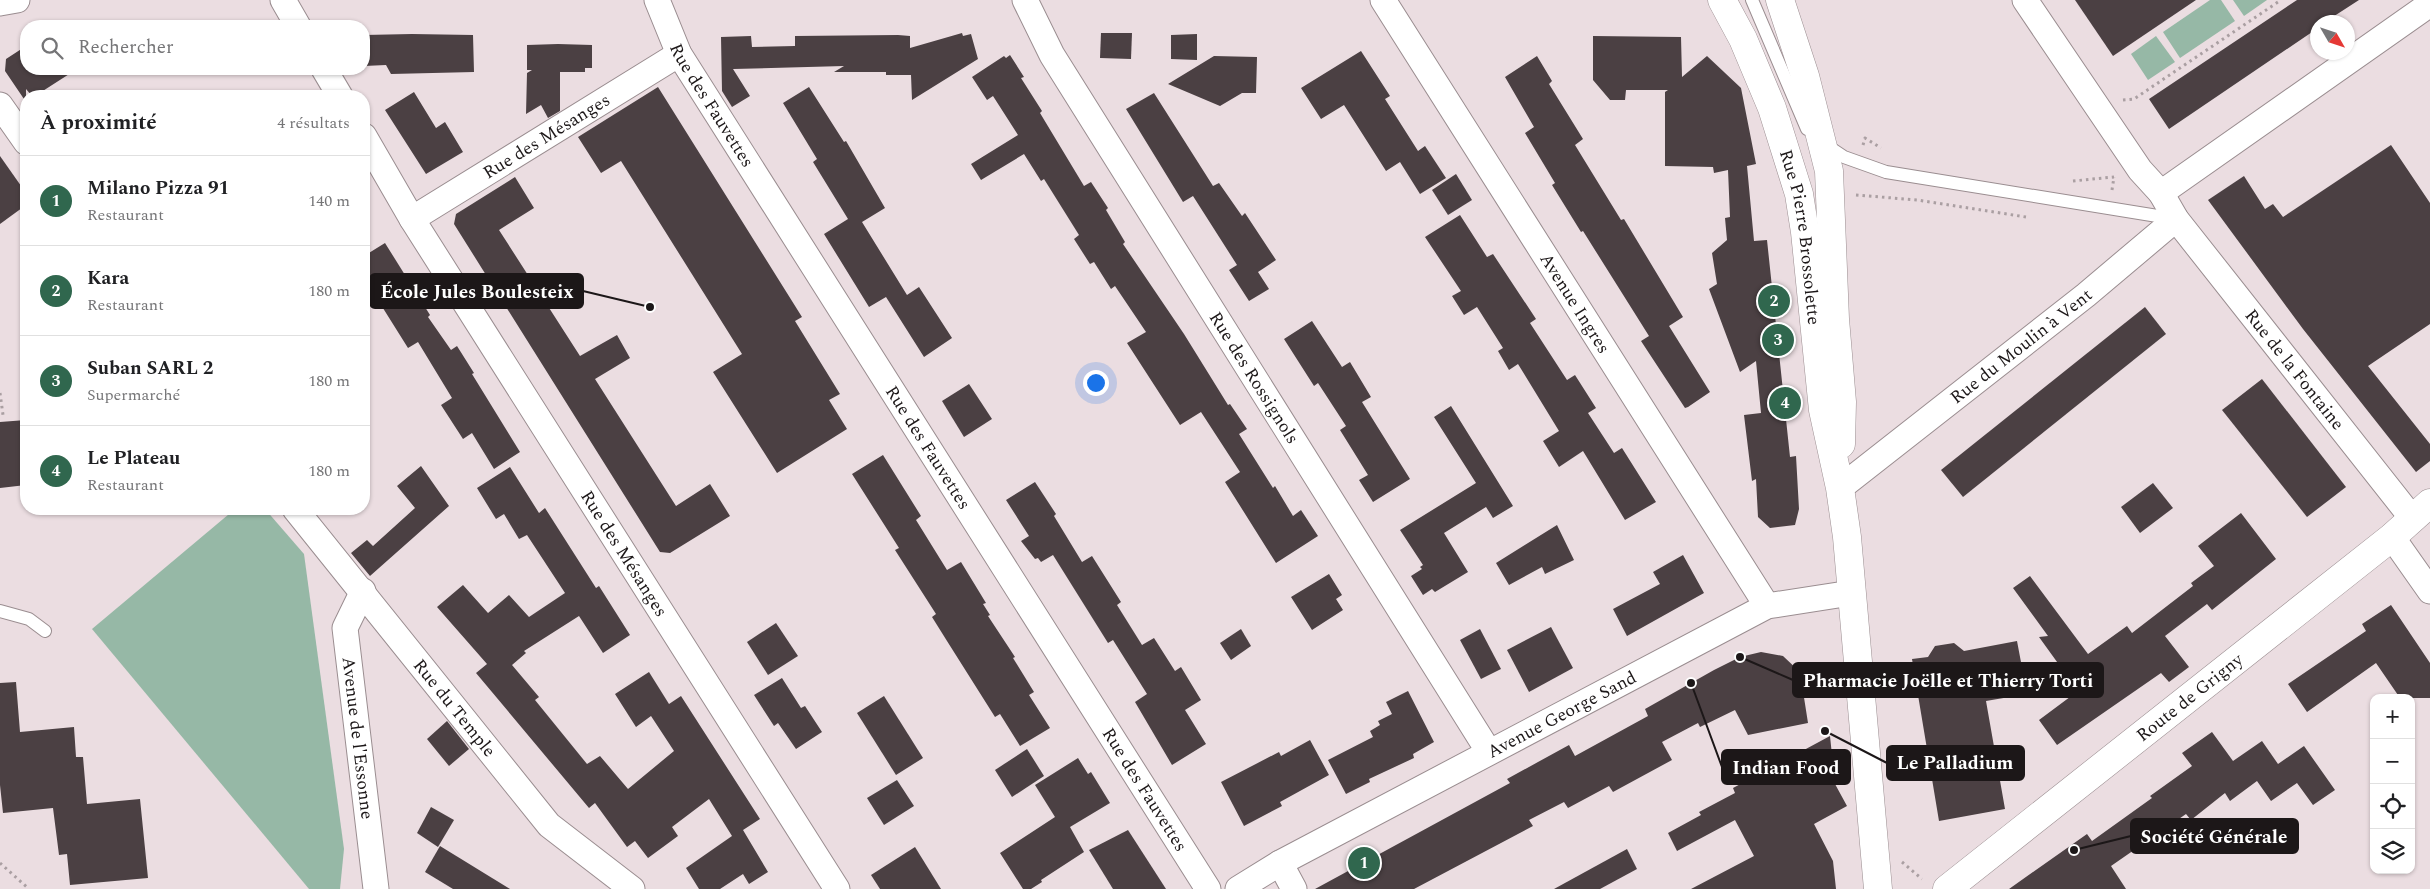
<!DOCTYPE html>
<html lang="fr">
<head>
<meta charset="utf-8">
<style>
  :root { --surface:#fff; --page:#f2f2f2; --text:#202124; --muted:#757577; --line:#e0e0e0; --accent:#30674e }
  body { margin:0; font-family:Spectral,serif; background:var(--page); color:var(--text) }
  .controls { position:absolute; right:15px; bottom:15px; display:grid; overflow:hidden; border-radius:10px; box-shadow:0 1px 4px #0004 }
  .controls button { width:45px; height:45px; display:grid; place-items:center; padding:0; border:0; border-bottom:1px solid var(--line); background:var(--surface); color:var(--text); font:25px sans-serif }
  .compass { position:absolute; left:2310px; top:15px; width:45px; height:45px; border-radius:50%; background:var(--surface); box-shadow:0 1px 4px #0004; rotate:129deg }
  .you { position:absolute; left:1095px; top:382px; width:18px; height:18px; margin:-12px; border:4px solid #fff; border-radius:50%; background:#1a73e8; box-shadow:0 0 0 8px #1a73e833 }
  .badge { display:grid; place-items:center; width:32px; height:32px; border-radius:50%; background:var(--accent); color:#fff; font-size:16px; font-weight:700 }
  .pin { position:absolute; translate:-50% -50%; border:2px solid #fff; box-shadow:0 1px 5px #0006 }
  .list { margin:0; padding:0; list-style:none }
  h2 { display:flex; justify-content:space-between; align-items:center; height:65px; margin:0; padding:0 20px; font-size:21px }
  h2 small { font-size:16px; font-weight:400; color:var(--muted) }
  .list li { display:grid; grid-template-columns:32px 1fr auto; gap:15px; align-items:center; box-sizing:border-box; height:90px; padding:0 20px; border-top:1px solid var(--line) }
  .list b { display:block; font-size:19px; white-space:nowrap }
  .list p { margin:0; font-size:16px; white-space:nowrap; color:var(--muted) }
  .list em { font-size:16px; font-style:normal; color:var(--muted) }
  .icon { flex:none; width:28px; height:28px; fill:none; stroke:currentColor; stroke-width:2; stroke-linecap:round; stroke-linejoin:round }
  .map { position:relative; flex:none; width:2430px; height:889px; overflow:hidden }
  .search { position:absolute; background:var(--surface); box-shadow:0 1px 4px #0004; left:20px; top:20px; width:350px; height:55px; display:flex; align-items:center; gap:12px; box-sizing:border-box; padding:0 18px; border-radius:20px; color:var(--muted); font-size:19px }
  .panel { position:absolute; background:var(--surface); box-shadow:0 1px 4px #0004; left:20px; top:90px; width:350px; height:425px; border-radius:20px }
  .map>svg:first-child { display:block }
  .green { fill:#96b8a6 }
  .building { fill:#4b4043 }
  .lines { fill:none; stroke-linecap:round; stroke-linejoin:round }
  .service-casing { stroke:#9a8d90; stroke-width:14 }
  .minor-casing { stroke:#9a8d90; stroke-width:27 }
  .tertiary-casing { stroke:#9a8d90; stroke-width:29 }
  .secondary-casing { stroke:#9a8d90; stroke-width:29 }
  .path { stroke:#aa9fa2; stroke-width:3; stroke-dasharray:2.5 4; stroke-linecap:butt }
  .service { stroke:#fff; stroke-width:12 }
  .minor { stroke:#fff; stroke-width:25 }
  .tertiary { stroke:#fff; stroke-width:28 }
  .secondary { stroke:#fff; stroke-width:28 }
  .labels { text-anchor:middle; stroke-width:5; stroke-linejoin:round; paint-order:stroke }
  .street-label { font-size:18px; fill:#1c1718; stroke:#fff }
  .leader { fill:none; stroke:#1c1718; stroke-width:2 }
  .callout-dot { fill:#1c1718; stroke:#fff; stroke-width:2 }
  .callout { fill:#1c1718; stroke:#1c1718; stroke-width:2 }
  .callout-label { font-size:19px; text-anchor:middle; font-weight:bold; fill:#fff }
</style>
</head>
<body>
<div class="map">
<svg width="2430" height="889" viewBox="0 0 2430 889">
  <rect width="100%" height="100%" fill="#ebdde1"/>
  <!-- green -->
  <g class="green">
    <polygon points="2210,0 2221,0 2235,21 2180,58 2163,32"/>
    <polygon points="2233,0 2267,0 2244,16"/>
    <polygon points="2156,36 2175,62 2148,80 2131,54"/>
    <polygon points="235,509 265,509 304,554 344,849 340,889 309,889 92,629"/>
  </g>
  <!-- building -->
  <g class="building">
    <polygon points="2075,0 2196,0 2113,56"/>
    <polygon points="2297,0 2359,0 2325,22 2318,22 2318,28 2169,129 2149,99"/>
    <polygon points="962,33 963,36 971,34 978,59 912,100 911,75 886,75 886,72 834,72 844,66 733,69 750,96 732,107 722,91 721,37 751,36 752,47 795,46 795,36 898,35 910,36 910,48"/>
    <polygon points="1101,33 1132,33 1131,59 1100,58"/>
    <polygon points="412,34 473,35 474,72 391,74 386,65 364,66 364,35"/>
    <polygon points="1197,34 1197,60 1171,59 1171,35"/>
    <polygon points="1593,36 1681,37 1682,77 1707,56 1741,88 1756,164 1747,166 1754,241 1767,240 1790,457 1796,456 1799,509 1795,525 1770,528 1758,517 1756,479 1752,481 1744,415 1761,413 1756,361 1740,372 1709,289 1717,284 1712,253 1727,240 1725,218 1730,217 1728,170 1714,173 1713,167 1665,166 1665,92 1668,90 1626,90 1625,100 1610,100 1593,80"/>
    <polygon points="558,44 592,45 592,68 585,68 585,72 560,72 560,111 548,118 541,105 526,114 527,73 532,70 527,70 527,45"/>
    <polygon points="26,46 26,69 77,69 35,96 32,96 26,89 26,102 5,71 6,59"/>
    <polygon points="1361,51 1390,96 1385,99 1418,151 1425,146 1446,178 1420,194 1400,162 1386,171 1344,105 1321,119 1301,88"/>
    <polygon points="1010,55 1024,77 1021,78 1042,111 1040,113 1084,186 1091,182 1108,208 1106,210 1125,242 1123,244 1184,334 1228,405 1230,404 1247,429 1239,434 1273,488 1275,486 1293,516 1301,510 1318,536 1276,563 1225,482 1240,472 1201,412 1180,425 1127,343 1146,332 1115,286 1111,289 1094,262 1090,264 1074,239 1079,235 1044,179 1041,181 1024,154 981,180 971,164 1018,135 993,96 987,100 972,77 1004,56 1006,58"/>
    <polygon points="1214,56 1257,57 1256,93 1242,93 1220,106 1168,84"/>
    <polygon points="1537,56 1552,81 1549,84 1583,139 1575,145 1621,220 1624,219 1683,317 1669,326 1710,392 1688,407 1685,408 1641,341 1649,336 1583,231 1581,232 1552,185 1555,183 1525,133 1534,127 1505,77"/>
    <polygon points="658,87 802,317 795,321 840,394 829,400 847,429 777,473 713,372 742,354 621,161 601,173 578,137"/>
    <polygon points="809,87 844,142 846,141 885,208 862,222 907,295 919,287 952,338 924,357 886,297 869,307 824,234 848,219 813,162 817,159 783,103"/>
    <polygon points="414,92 436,128 445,122 463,152 426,174 385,110"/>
    <polygon points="1154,93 1213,186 1219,183 1242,216 1245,213 1276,260 1258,272 1269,289 1249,301 1229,270 1237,265 1193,196 1183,202 1126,109"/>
    <polygon points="2391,145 2430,203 2430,324 2368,366 2430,444 2430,461 2416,472 2303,329 2208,200 2244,176 2265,209 2273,204 2283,217"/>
    <polygon points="0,156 26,193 26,205 0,224"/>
    <polygon points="1456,174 1472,200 1448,215 1432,190"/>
    <polygon points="515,177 534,208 499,230 580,356 617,335 630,358 595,379 676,506 710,484 730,516 670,553 660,552 454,224 456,214"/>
    <polygon points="1460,215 1487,257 1493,254 1536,319 1530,323 1567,380 1575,375 1596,408 1588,413 1614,453 1622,448 1656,502 1625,520 1583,451 1559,467 1543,441 1559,431 1518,364 1509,370 1498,351 1503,348 1477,307 1464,315 1452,296 1461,291 1425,237"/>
    <polygon points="385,243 430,315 428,317 451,350 457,346 474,373 472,374 520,452 494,469 472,433 463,439 441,405 452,398 418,342 408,348 376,297 364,305 364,256"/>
    <polygon points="2145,307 2166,334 1963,497 1941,470"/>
    <polygon points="1312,321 1342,367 1350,362 1371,397 1362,402 1410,479 1373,502 1359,480 1368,475 1340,430 1346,426 1318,383 1314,386 1284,339"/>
    <polygon points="2262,379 2346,487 2307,517 2222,410"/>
    <polygon points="969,384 992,419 964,437 942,401"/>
    <polygon points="1451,406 1513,506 1493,518 1486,507 1444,533 1468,572 1435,592 1432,589 1423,595 1411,576 1422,569 1420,567 1423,565 1400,530 1476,483 1434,417"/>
    <polygon points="26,420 26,485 0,488 0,422"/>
    <polygon points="883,455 921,516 916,520 947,570 961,562 986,603 983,604 990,615 988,616 1015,657 1013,658 1034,692 1029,695 1050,728 1020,746 1000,714 995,717 947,641 932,617 936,614 895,550 899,548 852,474"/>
    <polygon points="421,466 449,506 370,576 351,553 367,540 373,546 415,508 397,486"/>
    <polygon points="510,467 539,513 545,508 596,588 599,586 630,635 603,653 579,616 524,651 526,653 512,665 539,697 535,700 587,764 600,756 628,789 674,751 651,716 636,727 615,694 649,672 669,704 681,696 760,819 743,830 768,872 749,884 743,874 720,889 699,889 686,868 732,836 709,799 672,827 678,836 648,858 635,841 627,847 595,803 589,808 476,673 487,664 437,607 463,585 488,613 509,595 529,617 565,593 527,535 519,539 504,514 496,519 477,488"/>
    <polygon points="1035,482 1056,514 1054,516 1082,562 1092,556 1121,602 1117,605 1142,645 1154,638 1175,671 1181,667 1201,700 1185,710 1206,744 1172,765 1135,702 1147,694 1113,640 1108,643 1053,555 1041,562 1038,558 1035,559 1021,541 1029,536 1006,500"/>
    <polygon points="2153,483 2173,508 2140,533 2121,507"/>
    <polygon points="2241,513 2276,559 2212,610 2207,604 2165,636 2189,667 2169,682 2161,673 2057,745 2039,720 2078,691 2039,637 2048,636 2013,588 2030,576 2088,654 2127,626 2132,633 2193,586 2191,583 2214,566 2198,546"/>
    <polygon points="1557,525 1574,560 1545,574 1542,567 1509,585 1496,563"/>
    <polygon points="1683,555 1704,593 1627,636 1613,609 1660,584 1653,572"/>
    <polygon points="1329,574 1342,595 1336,599 1343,610 1312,630 1291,597"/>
    <polygon points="2391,605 2430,663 2430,698 2400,698 2376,663 2307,712 2288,684 2366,631 2362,624"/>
    <polygon points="776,623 798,656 768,675 747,642"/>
    <polygon points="1551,627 1573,668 1529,692 1507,650"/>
    <polygon points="1241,629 1251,646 1231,660 1220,643"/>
    <polygon points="1480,629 1501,669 1481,679 1460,640"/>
    <polygon points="2017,641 2027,694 1986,701 2005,809 1939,821 1912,659 1928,657 1935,646 1954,643 1964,651"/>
    <polygon points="1761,652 1783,656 1800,672 1808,723 1748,735 1735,710 1700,727 1698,723 1662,742 1672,760 1613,792 1609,786 1568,808 1564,802 1529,820 1533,826 1414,889 1315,889 1510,783 1507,779 1569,745 1575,756 1648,716 1645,709 1714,670 1740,657"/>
    <polygon points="782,678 801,708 805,706 822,732 796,749 778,723 774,726 754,695"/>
    <polygon points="16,682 20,732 74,727 76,757 83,757 87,804 140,799 148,878 70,885 67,854 59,855 53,808 3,813 0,785 0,683"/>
    <polygon points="1408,691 1434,742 1413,754 1414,758 1369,779 1370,782 1346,794 1328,760 1373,737 1370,731 1380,725 1378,721 1392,714 1386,702"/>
    <polygon points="884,696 923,758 896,775 857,713"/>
    <polygon points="447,721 469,749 449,766 427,739"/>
    <polygon points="2212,732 2233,761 2262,741 2278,764 2304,746 2335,790 2313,805 2297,783 2271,801 2257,781 2230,801 2225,793 2191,820 2186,814 2111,866 2126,889 2009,889 2087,834 2092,841 2152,798 2150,796 2192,766 2182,753"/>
    <polygon points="1830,736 1835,784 1847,806 1814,824 1833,861 1836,889 1691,889 1754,856 1735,820 1677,851 1668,833 1701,815 1699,812 1735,793 1733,788"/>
    <polygon points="1310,740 1329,775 1280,802 1282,806 1244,826 1221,782 1279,752 1281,756"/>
    <polygon points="1027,749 1044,776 1012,797 995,770"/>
    <polygon points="1078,758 1088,774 1091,772 1110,803 1070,827 1084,852 1041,880 1042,882 1031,889 1023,889 1000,853 1055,817 1035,785"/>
    <polygon points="897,780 914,806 884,825 867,798"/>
    <polygon points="431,807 454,820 438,847 417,833"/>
    <polygon points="1128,830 1166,889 1113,889 1089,850"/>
    <polygon points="440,846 510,889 453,889 425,872"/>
    <polygon points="915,847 941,889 880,889 871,875"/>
    <polygon points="1627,849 1637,869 1600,889 1554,889"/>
  </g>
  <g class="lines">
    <!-- service casing -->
    <g class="service-casing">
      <g id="service">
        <polyline points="1752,0 1807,129"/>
        <polyline points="1826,145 1844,157 1886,172 2176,219"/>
        <polyline points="0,611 29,619 45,631"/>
      </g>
    </g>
    <!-- minor casing -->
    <g class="minor-casing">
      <g id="minor">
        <polyline points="283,0 298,26"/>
        <path id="s1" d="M657 0 679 54 1208 889"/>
        <path id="s2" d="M1025 0 1052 55 1489 752"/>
        <path id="s3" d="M1383 0 1767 606"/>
        <path id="s4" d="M2025 0 2140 170 2161 193 2176 219 2412 518"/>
        <polyline points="0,3 17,0"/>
        <polyline points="324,69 340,96"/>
        <polyline points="0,105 26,142"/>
        <path id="s5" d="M364 136 412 219 837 889"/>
        <polyline points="2161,193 2430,4"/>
        <path id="s6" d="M412 219 679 54"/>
        <path id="s7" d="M1840 488 2086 295 2176 219"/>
        <path id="s8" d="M295 509 549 825 632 889"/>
        <polyline points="2392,537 2430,591"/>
        <path id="s9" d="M363 591 345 628 376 889"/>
        <polyline points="1280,863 1294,889"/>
        <path id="s10" d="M1238 889 1280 863 1767 606 1851 593"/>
      </g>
    </g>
    <!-- tertiary casing -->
    <g class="tertiary-casing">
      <g id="tertiary">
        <path id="s11" d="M1947 889 2392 537 2430 503"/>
      </g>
    </g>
    <!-- secondary casing -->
    <g class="secondary-casing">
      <g id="secondary">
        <path id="s12" d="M1722 0 1743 39 1772 108 1799 194 1805 232 1823 410 1840 488 1847 537 1878 889"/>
        <polyline points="1780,0 1805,76 1829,171 1835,319 1842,402 1841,444"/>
      </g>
    </g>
    <!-- path -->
    <g class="path">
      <polyline points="2123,100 2134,99 2281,0"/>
      <polyline points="1863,145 1865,138 1881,148"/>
      <polyline points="2073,181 2114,177"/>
      <polyline points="2112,190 2114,177"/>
      <polyline points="1856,195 1917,200 2026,217"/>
      <polyline points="0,393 3,415"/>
      <polyline points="1902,862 1922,879"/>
      <polyline points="0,863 29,889"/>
    </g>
    <!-- service -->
    <use href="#service" class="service"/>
    <!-- minor -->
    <use href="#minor" class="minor"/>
    <!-- tertiary -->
    <use href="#tertiary" class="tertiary"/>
    <!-- secondary -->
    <use href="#secondary" class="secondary"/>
  </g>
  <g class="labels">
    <!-- street labels -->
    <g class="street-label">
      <text dy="6" stroke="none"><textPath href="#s1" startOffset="119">Rue des Fauvettes</textPath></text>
      <text dy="6" stroke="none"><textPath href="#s6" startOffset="158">Rue des Mésanges</textPath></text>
      <text dy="6" stroke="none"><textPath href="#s12" startOffset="252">Rue Pierre Brossolette</textPath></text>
      <text dy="6" stroke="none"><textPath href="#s3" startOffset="359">Avenue Ingres</textPath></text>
      <text dy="6" stroke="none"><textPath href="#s7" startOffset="230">Rue du Moulin à Vent</textPath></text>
      <text dy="6" stroke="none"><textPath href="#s4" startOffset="458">Rue de la Fontaine</textPath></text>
      <text dy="6" stroke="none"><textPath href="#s2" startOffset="442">Rue des Rossignols</textPath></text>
      <text dy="6" stroke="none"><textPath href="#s1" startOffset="524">Rue des Fauvettes</textPath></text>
      <text dy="6" stroke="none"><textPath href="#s5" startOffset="492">Rue des Mésanges</textPath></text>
      <text dy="6" stroke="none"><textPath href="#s11" startOffset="309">Route de Grigny</textPath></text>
      <text dy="6" stroke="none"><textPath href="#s8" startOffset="255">Rue du Temple</textPath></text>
      <text dy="6" stroke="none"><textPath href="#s10" startOffset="368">Avenue George Sand</textPath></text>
      <text dy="6" stroke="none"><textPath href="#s9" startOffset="152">Avenue de l'Essonne</textPath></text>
      <text dy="6" stroke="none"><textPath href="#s1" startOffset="929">Rue des Fauvettes</textPath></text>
    </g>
  </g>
  <!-- callouts -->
  <path class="leader" d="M650 307L583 291M1740 657L1793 680M1825 731L1887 763M1691 683L1722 767M2074 850L2131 836"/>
  <g class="callout-dot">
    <circle cx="650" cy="307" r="5"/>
    <circle cx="1740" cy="657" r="5"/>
    <circle cx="1825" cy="731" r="5"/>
    <circle cx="1691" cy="683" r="5"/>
    <circle cx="2074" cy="850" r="5"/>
  </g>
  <g class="callout">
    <rect x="370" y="274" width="213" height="34" rx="5"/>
    <rect x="1793" y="663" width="310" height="34" rx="5"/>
    <rect x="1887" y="746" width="137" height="34" rx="5"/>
    <rect x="1722" y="750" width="128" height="34" rx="5"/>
    <rect x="2131" y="819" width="167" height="34" rx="5"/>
  </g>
  <g class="callout-label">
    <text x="477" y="298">École Jules Boulesteix</text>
    <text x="1948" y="687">Pharmacie Joëlle et Thierry Torti</text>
    <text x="1955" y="769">Le Palladium</text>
    <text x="1786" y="774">Indian Food</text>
    <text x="2214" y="843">Société Générale</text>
  </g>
</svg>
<div class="controls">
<button>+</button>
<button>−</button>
<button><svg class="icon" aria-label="locate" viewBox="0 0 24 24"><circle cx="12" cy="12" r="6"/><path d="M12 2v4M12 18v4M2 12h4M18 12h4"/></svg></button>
<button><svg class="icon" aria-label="layers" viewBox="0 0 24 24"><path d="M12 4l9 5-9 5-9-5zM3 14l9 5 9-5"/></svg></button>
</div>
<svg class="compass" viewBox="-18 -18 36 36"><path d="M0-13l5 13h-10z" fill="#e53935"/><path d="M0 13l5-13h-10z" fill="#757577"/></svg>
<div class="you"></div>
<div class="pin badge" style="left:1364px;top:863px">1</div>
<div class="pin badge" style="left:1774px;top:301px">2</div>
<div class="pin badge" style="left:1778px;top:340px">3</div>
<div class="pin badge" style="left:1785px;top:403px">4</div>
<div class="search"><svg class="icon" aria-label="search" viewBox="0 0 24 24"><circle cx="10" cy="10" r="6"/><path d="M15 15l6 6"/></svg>Rechercher</div>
<section class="panel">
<h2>À proximité<small>4 résultats</small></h2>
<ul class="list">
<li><span class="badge">1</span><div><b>Milano Pizza 91</b><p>Restaurant</p></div><em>140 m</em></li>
<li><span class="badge">2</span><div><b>Kara</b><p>Restaurant</p></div><em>180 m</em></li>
<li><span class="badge">3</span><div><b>Suban SARL 2</b><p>Supermarché</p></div><em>180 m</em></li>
<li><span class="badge">4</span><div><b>Le Plateau</b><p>Restaurant</p></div><em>180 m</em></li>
</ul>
</section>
</div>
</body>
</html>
